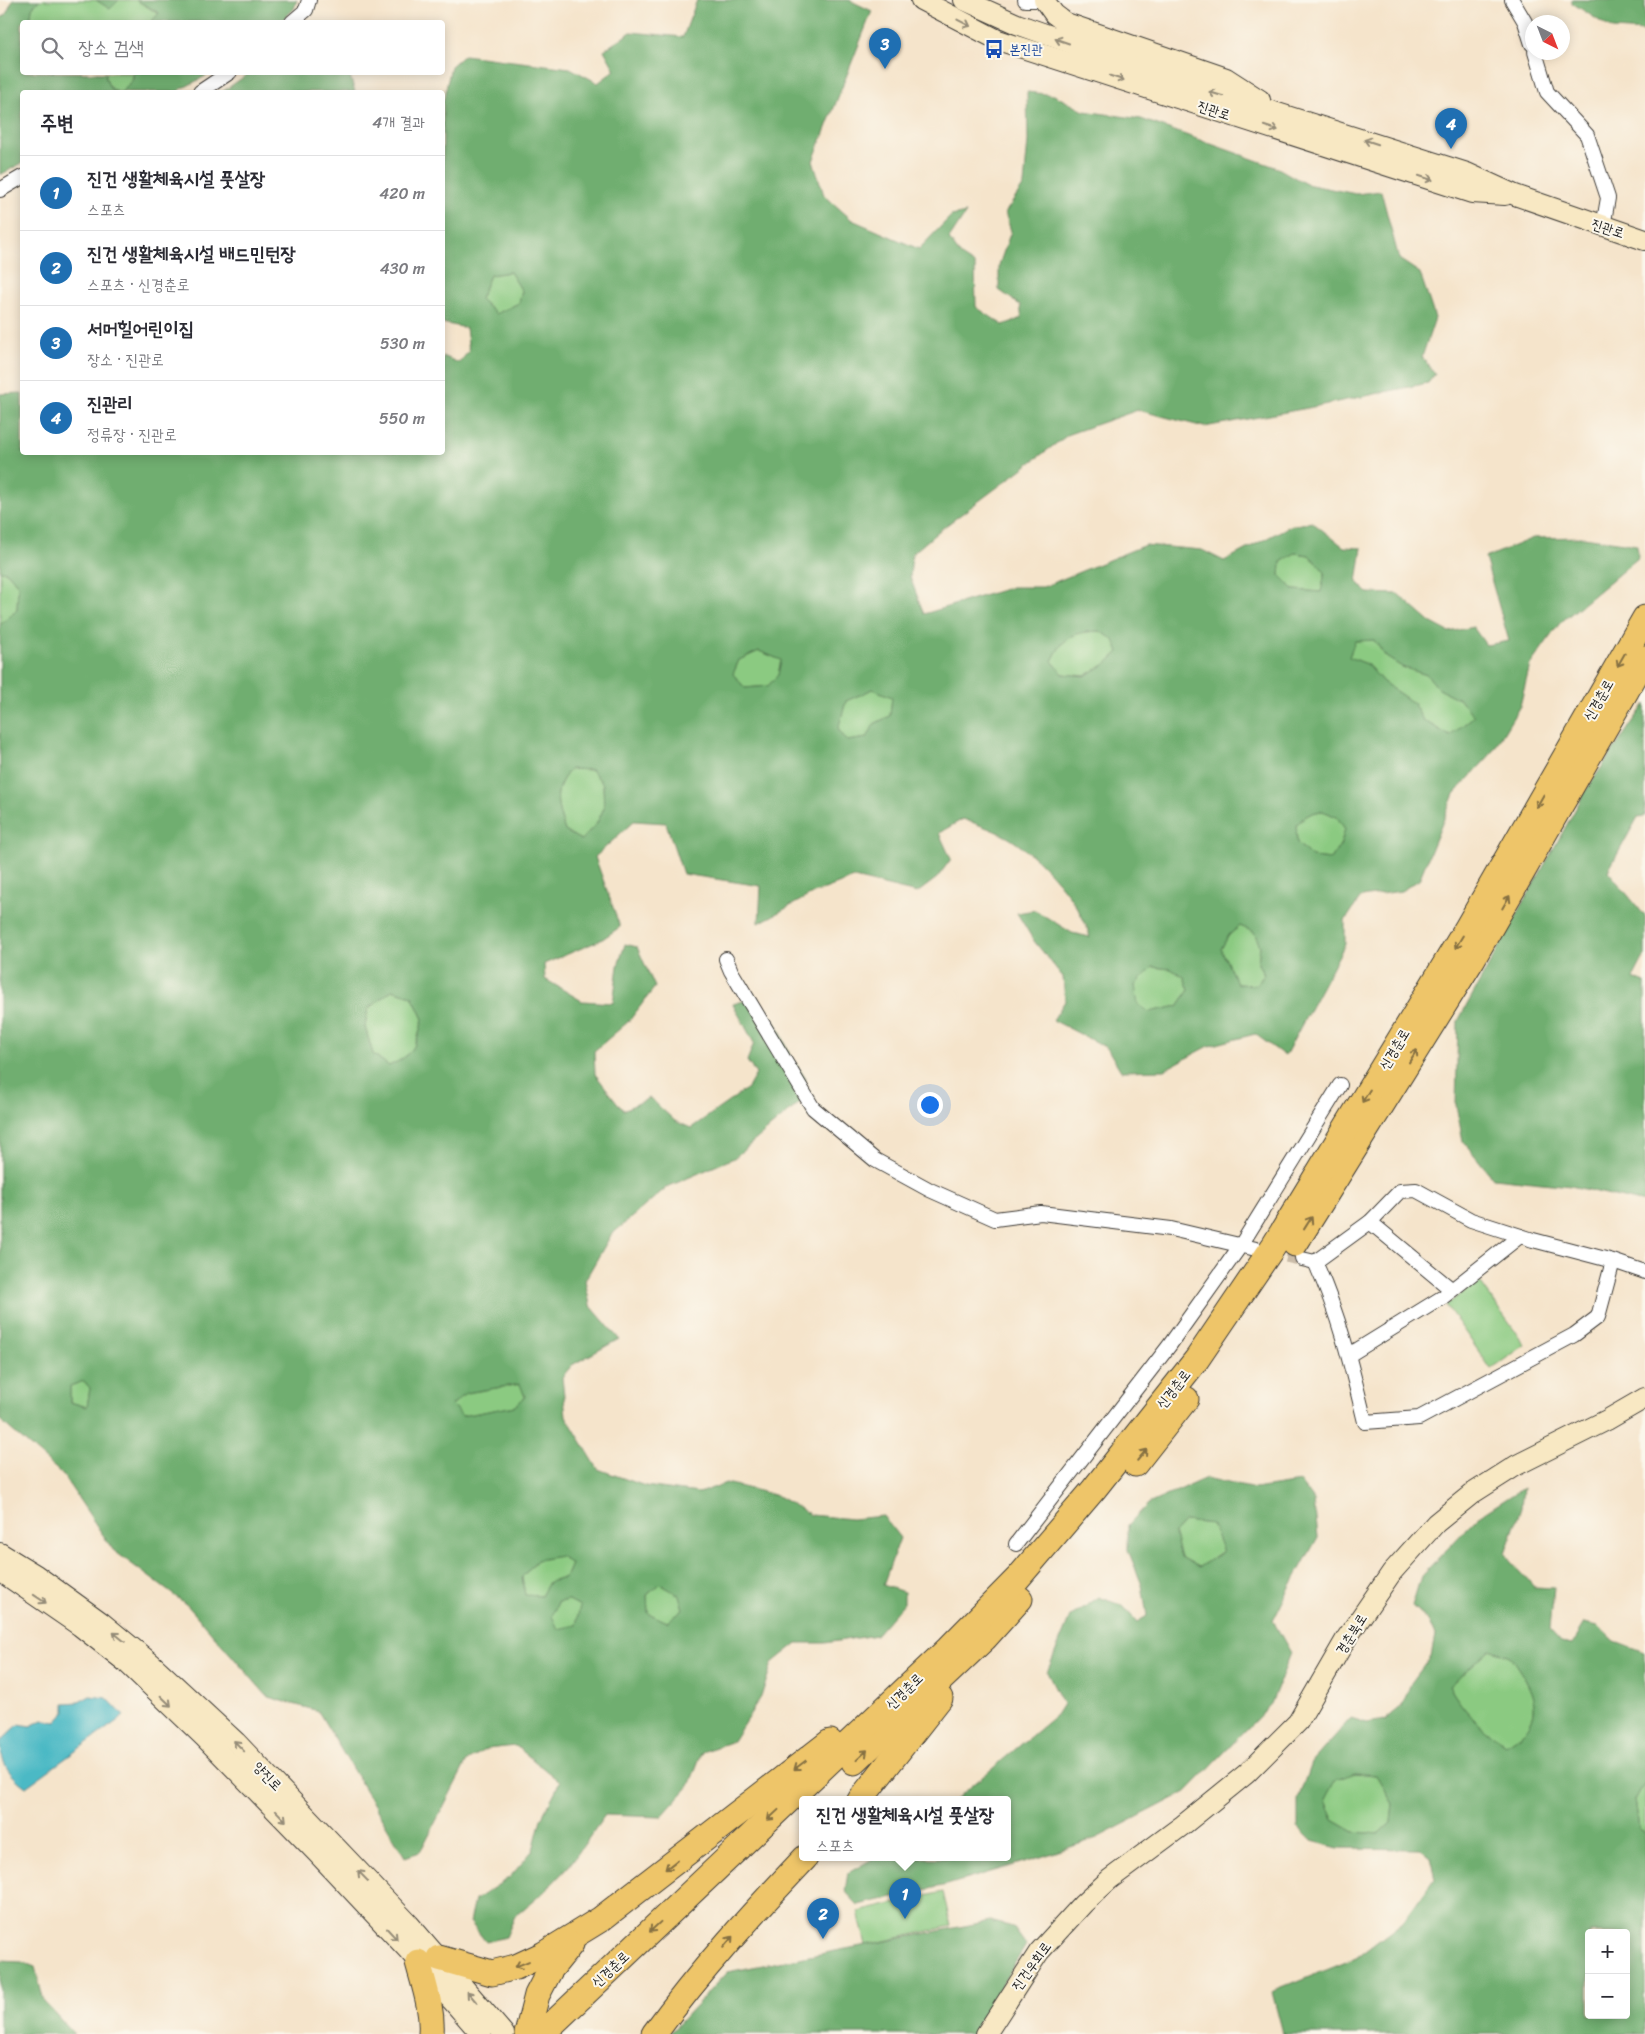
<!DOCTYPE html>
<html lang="ko">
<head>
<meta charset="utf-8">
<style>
  :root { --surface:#fff; --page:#f2f2f3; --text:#2b2b33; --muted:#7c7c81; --line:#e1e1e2; --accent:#1f6fb2 }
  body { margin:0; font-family:Sriracha,"Poor Story",sans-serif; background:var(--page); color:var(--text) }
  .controls { position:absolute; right:15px; bottom:15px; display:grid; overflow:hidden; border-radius:5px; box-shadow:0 2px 12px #0003 }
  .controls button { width:45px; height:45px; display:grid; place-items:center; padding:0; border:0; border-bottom:1px solid var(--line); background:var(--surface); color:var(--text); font:25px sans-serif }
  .compass { position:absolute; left:1525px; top:15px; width:45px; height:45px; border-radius:50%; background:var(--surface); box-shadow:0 2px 12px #0003; rotate:138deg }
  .you { position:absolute; left:929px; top:1104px; width:18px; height:18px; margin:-12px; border:4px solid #fff; border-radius:50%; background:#1a73e8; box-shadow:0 0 0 8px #1a73e833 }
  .badge { display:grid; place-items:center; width:32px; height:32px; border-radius:50%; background:var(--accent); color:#fff; font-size:16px; font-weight:700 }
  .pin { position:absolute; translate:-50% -41px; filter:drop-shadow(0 1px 2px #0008) }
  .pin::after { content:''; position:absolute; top:26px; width:18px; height:15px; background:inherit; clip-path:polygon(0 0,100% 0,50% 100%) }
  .popup { position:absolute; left:799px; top:1796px; width:212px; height:65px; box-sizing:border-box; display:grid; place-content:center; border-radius:5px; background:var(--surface); filter:drop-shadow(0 1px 4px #0005); font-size:16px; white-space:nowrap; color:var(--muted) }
  .popup b { font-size:19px; color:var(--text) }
  .popup::after { content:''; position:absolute; left:50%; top:100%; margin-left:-10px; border:10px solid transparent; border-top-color:var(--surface) }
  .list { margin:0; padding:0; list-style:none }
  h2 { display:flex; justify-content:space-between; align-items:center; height:65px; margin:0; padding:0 20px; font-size:21px }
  h2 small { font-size:16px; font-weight:400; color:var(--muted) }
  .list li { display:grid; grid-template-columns:32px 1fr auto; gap:15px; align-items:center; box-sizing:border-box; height:75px; padding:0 20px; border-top:1px solid var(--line) }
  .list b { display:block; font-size:19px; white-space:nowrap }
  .list p { margin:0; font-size:16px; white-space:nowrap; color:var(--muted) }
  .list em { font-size:16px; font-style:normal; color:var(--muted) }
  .icon { flex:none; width:28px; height:28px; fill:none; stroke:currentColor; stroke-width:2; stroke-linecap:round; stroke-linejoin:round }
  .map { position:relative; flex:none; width:1645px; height:2034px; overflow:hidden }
  .search { position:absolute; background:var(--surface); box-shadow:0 2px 12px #0003; left:20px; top:20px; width:425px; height:55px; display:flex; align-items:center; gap:12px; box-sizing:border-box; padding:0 18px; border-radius:5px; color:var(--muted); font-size:19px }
  .panel { position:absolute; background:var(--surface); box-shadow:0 2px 12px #0003; left:20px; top:90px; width:425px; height:365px; border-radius:5px }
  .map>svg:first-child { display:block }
  .green { fill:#8bca81; stroke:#54734e }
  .forest { fill:#70ae6f; stroke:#466546; fill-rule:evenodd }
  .water { fill:#4cb9c5; stroke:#346a70 }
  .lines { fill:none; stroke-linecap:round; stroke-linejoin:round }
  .street-tunnel { stroke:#cabca8; stroke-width:14; stroke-dasharray:14 7; stroke-linecap:butt }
  .street-casing { stroke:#3d3a36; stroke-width:16 }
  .secondary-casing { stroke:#3d3a36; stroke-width:22 }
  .highway-casing { stroke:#3d3a36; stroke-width:27 }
  .street { stroke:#fff; stroke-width:14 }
  .secondary { stroke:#f8e8c3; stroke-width:20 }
  .highway { stroke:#eec569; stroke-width:25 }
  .oneway { stroke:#958c78 }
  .oneway2 { stroke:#857042 }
  .labels { text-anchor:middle; stroke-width:4; stroke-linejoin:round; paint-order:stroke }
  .transit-label { font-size:14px; fill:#164399; stroke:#fbf7ec; text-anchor:start }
  .street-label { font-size:14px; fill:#1c1c1c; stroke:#fbf7ec }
</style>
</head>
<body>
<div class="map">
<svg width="1645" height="2034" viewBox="0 0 1645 2034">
  <rect width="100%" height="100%" fill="#fbf7ec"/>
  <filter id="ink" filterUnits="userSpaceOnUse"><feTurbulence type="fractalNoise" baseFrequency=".02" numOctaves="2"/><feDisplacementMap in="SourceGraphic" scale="10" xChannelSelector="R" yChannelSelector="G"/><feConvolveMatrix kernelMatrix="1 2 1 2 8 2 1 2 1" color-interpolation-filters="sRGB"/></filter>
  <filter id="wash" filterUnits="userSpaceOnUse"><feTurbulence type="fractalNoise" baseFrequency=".0096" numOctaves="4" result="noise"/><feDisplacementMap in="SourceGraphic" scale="20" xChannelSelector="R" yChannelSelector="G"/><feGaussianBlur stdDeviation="1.12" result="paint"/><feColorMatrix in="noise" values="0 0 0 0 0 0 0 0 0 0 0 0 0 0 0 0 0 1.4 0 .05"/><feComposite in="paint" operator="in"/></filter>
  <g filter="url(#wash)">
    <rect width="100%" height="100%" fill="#f5e4cb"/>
    <!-- green -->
    <g class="green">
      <polygon points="39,0 96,0 110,9 119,0 136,0 159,14 151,22 30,22 32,8"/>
      <path d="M107 73H133V79L122 92C111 92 109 86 105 77Z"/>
      <polygon points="510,272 522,291 519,303 496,314 480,299 490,275"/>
      <polygon points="1295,553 1309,555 1325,572 1322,592 1294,590 1280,576 1281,562"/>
      <polygon points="0,571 7,572 18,585 17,610 0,625"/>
      <path d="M1100 631 1115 640 1119 652 1107 663 1085 676 1063 674 1052 661C1064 636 1073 632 1100 631Z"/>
      <polygon points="1374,640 1386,657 1402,667 1427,675 1439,689 1459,699 1474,716 1450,736 1423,720 1413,703 1383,682 1367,664 1349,657 1355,641"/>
      <polygon points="759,651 781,660 778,675 768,686 745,688 733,674 739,660"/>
      <polygon points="873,689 892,697 890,716 874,724 868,738 847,741 838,729 846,701"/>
      <path d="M571 769 592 770 603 784 604 808 597 823 581 840 565 831C557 806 551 790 571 769Z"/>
      <path d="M1323 811 1337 817 1345 829 1341 843 1331 859 1312 857 1297 843 1296 825C1305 816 1311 812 1323 811Z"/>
      <polygon points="1240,926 1254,932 1260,946 1258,964 1264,974 1255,985 1237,984 1221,949 1229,935"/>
      <polygon points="1153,967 1171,969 1184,977 1189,990 1178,1006 1149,1012 1137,1004 1135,985"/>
      <path d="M392 990 412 996 423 1019C416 1045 415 1054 389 1066L373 1054 365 1027 368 1009Z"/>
      <polygon points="1479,1281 1525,1345 1491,1369 1446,1305"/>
      <polygon points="84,1381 90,1388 87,1407 70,1402 70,1386"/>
      <polygon points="521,1384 525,1398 516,1406 462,1416 452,1405 466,1393"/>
      <polygon points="1185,1521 1213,1524 1223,1551 1199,1567 1181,1557 1174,1533"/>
      <polygon points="561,1556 571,1564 565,1578 549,1582 541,1596 525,1596 522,1577 537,1560"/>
      <polygon points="660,1584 679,1595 683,1609 667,1622 648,1613 647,1595"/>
      <polygon points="569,1600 580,1606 576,1626 558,1629 551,1617 558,1602"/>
      <path d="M1490 1649 1510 1656C1523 1676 1543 1700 1530 1725 1526 1733 1513 1739 1506 1745 1481 1728 1464 1712 1449 1686Z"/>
      <polygon points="1355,1773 1376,1775 1393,1803 1391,1823 1379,1834 1354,1832 1333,1820 1325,1800 1336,1779"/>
      <polygon points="1645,1782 1645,1833 1639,1829 1635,1800"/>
      <polygon points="943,1892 951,1926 866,1945 858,1912"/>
    </g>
    <!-- forest -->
    <g class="forest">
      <polygon points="13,0 39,0 32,8 30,22 22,22 22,72 107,73 105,77 110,88 117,92 49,92 44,88 33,89 30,92 22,92 22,163 0,175 0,18 5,16"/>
      <polygon points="96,0 119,0 110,9"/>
      <polygon points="136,0 297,0 294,9 280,22 151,22 159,13"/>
      <path d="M697 0H849L872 11 813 161 824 195 852 220 919 249 951 216 966 213 949 239 961 256 975 265 976 307 1003 325 1022 318 1020 305 999 290V265L1011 231 1005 213 1024 185 1028 141 1027 92 1054 95 1084 111 1141 119 1278 168 1306 184 1356 194 1381 191 1399 259 1420 273 1435 318 1422 357 1435 374 1428 383 1308 408 1204 427 1138 410 1069 434 940 530 912 554 910 577 924 614 1012 587H1043L1145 545 1202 550 1224 561 1290 526 1312 522 1344 547 1362 548 1357 582 1368 593 1398 594 1430 622 1449 632 1473 627 1486 645 1509 641 1485 558 1533 538 1584 537 1637 545 1638 558 1560 623 1530 665 1520 706 1491 754 1454 794 1419 880 1401 891 1361 897 1345 921V944L1285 1056 1255 1034 1209 1046 1164 1070 1121 1071 1107 1048 1053 1020 1065 1001 1063 977 1034 941 1017 913 1035 910 1072 933 1090 937C1081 902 1042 860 1012 840 998 831 979 825 963 819L939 833 951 859 937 878 917 893 854 878 814 893 759 923 761 886 683 874 666 823 634 821 595 857 620 927 601 940 544 964 545 979 582 1001 613 1003 618 966 625 944 637 947 655 987 629 1021 594 1051 595 1074 623 1110 650 1098 675 1121 691 1128 748 1088 756 1074 747 1061 754 1043 733 1004 757 997 779 1028 788 1051 806 1079 802 1101 734 1158 667 1187 611 1235 585 1280 590 1305 619 1339 572 1365 562 1377 566 1416 598 1469 645 1486 699 1493 726 1483 776 1495 811 1515 852 1519 883 1516 900 1538 883 1585 904 1592V1603L876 1635 825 1643H797L772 1663 761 1697 733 1741 702 1752 689 1786 661 1817 605 1815 569 1866 545 1891 515 1916 506 1937 486 1942 470 1922 475 1900 510 1877 533 1850 541 1819 560 1782 516 1746 486 1749 467 1761 420 1852 405 1857 318 1711 268 1697 187 1605 113 1550 62 1474 0 1420V625L17 610 18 585 7 572 0 571V394L22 393V452H442L443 356 459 363 469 351 466 328 442 323 443 103 451 66 464 55 570 68 598 83 615 70 604 50 631 32 683 37ZM510 272 522 291 519 303 496 314 480 299 490 275ZM1295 553 1309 555 1325 572 1321 592 1294 590 1280 576 1281 562ZM1100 631 1114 640 1119 652 1107 663 1085 676 1063 674 1052 661C1064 636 1073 632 1100 631ZM1374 640 1386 657 1402 667 1427 675 1439 689 1459 699 1474 716 1450 736 1423 720 1413 703 1383 682 1367 664 1349 657 1355 641ZM759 651 781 660 778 675 768 686 745 688 733 674 739 660ZM873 689 892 697 890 716 874 724 867 738 847 741 838 729 846 701ZM571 769 592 770 603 784 604 808 597 823 581 840 565 831C557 806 551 790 571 769ZM1323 811 1337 817 1345 829 1341 844 1331 859 1312 857 1297 843 1296 825C1305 816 1311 812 1323 811ZM1240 926 1254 932 1260 946 1258 964 1264 974 1256 985 1237 984 1221 949 1229 935ZM1153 967 1171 969 1184 977 1189 990 1178 1006 1149 1012 1138 1004 1135 985ZM392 990 412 996 423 1019C416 1045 415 1054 389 1066L373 1054 365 1027 368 1009ZM84 1381 90 1388 87 1407 70 1402V1386ZM520 1384 525 1397 515 1406 462 1416 452 1405 466 1393ZM561 1556 571 1564 565 1578 549 1582 541 1596 525 1595 522 1577 537 1560ZM660 1584 679 1595 683 1609 667 1622 648 1613 647 1595ZM569 1600 580 1606 576 1625 558 1629 552 1616 558 1602Z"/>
      <polygon points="1572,0 1645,0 1645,31 1612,29 1572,3"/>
      <polygon points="251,72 349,73 355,92 222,92"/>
      <polygon points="133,73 133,72 211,73 176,92 122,92 133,79"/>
      <polygon points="1645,704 1645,816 1638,817 1608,871 1645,916 1645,955 1633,978 1645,983 1645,1203 1571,1186 1493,1178 1463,1141 1456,1105 1458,1021 1586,790"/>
      <path d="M1206 1478 1255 1489 1300 1482 1314 1501 1318 1537 1290 1587 1273 1621 1291 1653 1271 1704 1186 1792 1097 1838 1041 1857 947 1885 858 1905 845 1891 848 1873 874 1858H1008V1800H955L1056 1715 1063 1704 1047 1672 1070 1617 1099 1597 1123 1606 1137 1622 1147 1616 1142 1585 1128 1550V1525L1148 1504ZM1185 1521 1212 1524 1223 1552 1199 1567 1181 1557 1174 1533Z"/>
      <path d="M1523 1488 1521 1508 1505 1554 1534 1587 1554 1588 1550 1630 1561 1642 1572 1644 1585 1623 1598 1626 1614 1641 1645 1653V1782L1635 1800 1639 1829 1645 1833V2034H1283L1272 1992 1356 1958 1403 1922 1435 1878 1430 1858 1419 1849 1338 1848 1312 1841 1298 1827V1799L1311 1763 1351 1718 1367 1723 1385 1720 1402 1706 1411 1683 1431 1656 1435 1636 1429 1622 1412 1606 1421 1576 1478 1517ZM1490 1649 1510 1656C1523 1676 1543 1700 1530 1725 1526 1733 1513 1739 1506 1745 1482 1729 1463 1711 1449 1686ZM1355 1773 1376 1775 1393 1803 1391 1823 1379 1834 1354 1832 1333 1820 1325 1800 1336 1780ZM1589 1933H1626V2015H1589Z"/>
      <polygon points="990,1921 1013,1927 1026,1945 972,2034 669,2034 727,1972"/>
      <polygon points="0,1961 22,1962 35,1967 44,2002 74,2034 0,2034"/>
    </g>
    <!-- water -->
    <path class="water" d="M90 1696 107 1698 124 1716 26 1787C10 1776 0 1762 0 1742L19 1724 30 1726 43 1720 56 1722 65 1712V1703L79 1702Z"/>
  </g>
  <g filter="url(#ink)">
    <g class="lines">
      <!-- street-tunnel -->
      <polyline class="street-tunnel" points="1266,1251 1302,1259"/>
      <!-- street casing -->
      <g class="street-casing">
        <g id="street">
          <polyline points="1025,0 1041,0"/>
          <polyline points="1512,0 1525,22 1532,44"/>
          <polyline points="292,22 306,10 309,0"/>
          <polyline points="1535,52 1547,92 1587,135 1608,198 1603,227"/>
          <polyline points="200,92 230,72"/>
          <polyline points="0,190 22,177"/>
          <polyline points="726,959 731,971 813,1108 875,1160 930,1190 995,1219 1041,1213 1171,1229 1256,1249"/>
          <polyline points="1370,1222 1452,1290"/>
          <polyline points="1302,1259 1315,1262"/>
          <path d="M1613 1261 1598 1317 1574 1335 1419 1418 1365 1422C1352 1368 1339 1314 1315 1262L1370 1222 1400 1191 1416 1190 1471 1220 1533 1240 1613 1261 1645 1272"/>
          <polyline points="1349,1355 1443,1297 1520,1236"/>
          <polyline points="1016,1544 1169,1346 1241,1245 1340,1085"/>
        </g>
      </g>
      <!-- secondary casing -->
      <g class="secondary-casing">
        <g id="secondary">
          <polyline points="921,0 998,40 1472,193 1505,195"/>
          <polyline points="964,0 1017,24 1195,87 1467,173 1515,195 1645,240"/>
          <polyline points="1044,0 1054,14 1066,23 1226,78 1260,100"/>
          <polyline points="0,1553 36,1575 101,1622 152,1664 236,1742 409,1924 504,2034"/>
          <polyline points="0,1571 80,1626 127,1663 204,1737 317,1853 408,1950 481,2034"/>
          <polyline points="986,2034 1039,1952 1083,1904 1110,1879 1183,1825 1246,1774 1298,1722 1346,1639 1392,1572 1436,1523 1473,1493 1517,1465 1607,1420 1645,1398"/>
        </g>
      </g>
      <!-- highway casing -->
      <g class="highway-casing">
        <g id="highway">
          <polyline points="1295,1244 1472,960 1645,658"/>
          <polyline points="1135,1464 1186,1399"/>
          <polyline points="854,1762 985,1638 1020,1599"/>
          <polyline points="860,1800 940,1698"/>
          <polyline points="439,1958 492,1973 516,1967 544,1954 601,1919 830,1742"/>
          <path d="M418 1962C424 1985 433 2010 431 2034"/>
          <polyline points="527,2034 537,1995 550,1970 571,1944"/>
          <polyline points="542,2034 948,1649 1018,1578 1094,1489 1197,1359 1275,1244 1400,1039 1467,928 1645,618"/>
          <path d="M654 2034C700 1971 752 1914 805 1858"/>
        </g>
      </g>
      <!-- street -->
      <use href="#street" class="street"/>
      <!-- secondary -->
      <use href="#secondary" class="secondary"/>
      <!-- highway -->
      <use href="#highway" class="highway"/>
    </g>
    <!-- one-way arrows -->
    <defs><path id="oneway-shaft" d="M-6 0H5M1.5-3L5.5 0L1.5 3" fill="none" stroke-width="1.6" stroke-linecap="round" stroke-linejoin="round" transform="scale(1.25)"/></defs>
    <g class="oneway">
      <use href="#oneway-shaft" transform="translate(964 23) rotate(27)"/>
      <use href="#oneway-shaft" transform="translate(1062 41) rotate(-161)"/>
      <use href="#oneway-shaft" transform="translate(1117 78) rotate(18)"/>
      <use href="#oneway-shaft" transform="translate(1216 94) rotate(-163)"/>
      <use href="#oneway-shaft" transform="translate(1271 128) rotate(18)"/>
      <use href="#oneway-shaft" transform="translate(1371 142) rotate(-162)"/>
      <use href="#oneway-shaft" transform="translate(1426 178) rotate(18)"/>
      <use href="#oneway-shaft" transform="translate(40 1599) rotate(34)"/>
      <use href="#oneway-shaft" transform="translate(119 1637) rotate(-141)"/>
      <use href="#oneway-shaft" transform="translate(166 1701) rotate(44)"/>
      <use href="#oneway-shaft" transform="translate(239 1746) rotate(-134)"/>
      <use href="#oneway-shaft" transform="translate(281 1816) rotate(46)"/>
      <use href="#oneway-shaft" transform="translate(363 1876) rotate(-134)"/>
      <use href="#oneway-shaft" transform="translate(392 1934) rotate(47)"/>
      <use href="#oneway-shaft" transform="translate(472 1997) rotate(-130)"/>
    </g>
    <g class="oneway2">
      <use href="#oneway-shaft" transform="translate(1621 660) rotate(120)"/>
      <use href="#oneway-shaft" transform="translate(1540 801) rotate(120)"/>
      <use href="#oneway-shaft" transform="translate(1506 902) rotate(-60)"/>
      <use href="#oneway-shaft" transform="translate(1459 942) rotate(121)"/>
      <use href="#oneway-shaft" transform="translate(1413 1056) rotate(-58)"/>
      <use href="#oneway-shaft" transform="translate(1366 1096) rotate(121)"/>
      <use href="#oneway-shaft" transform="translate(1308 1223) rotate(-58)"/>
      <use href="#oneway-shaft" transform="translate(1142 1455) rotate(-50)"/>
      <use href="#oneway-shaft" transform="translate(862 1755) rotate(-43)"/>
      <use href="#oneway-shaft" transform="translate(800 1765) rotate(143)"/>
      <use href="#oneway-shaft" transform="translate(773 1815) rotate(137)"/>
      <use href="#oneway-shaft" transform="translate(671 1865) rotate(142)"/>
      <use href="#oneway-shaft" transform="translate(655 1927) rotate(137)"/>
      <use href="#oneway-shaft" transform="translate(728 1942) rotate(-50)"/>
      <use href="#oneway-shaft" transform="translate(522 1964) rotate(157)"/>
    </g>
  </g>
  <!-- icons -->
  <defs>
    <g id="bus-bare" transform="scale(1.5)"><path d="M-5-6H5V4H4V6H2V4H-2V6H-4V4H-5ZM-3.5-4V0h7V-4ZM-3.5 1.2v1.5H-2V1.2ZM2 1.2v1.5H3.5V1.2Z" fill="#1a4fb4" stroke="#fbf7ec" stroke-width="2.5" paint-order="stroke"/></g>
  </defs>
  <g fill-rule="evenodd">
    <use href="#bus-bare" x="994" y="49"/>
  </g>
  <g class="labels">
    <!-- transit labels -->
    <g class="transit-label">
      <text x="1009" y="54">본진관</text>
    </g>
    <!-- street labels -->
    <g class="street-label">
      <text transform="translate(1214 110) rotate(18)" y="5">진관로</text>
      <text transform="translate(1608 228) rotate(18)" y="5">진관로</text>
      <text transform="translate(1598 700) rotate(-60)" y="5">신경춘로</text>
      <text transform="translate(1394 1049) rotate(-59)" y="5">신경춘로</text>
      <text transform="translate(1173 1389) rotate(-52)" y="5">신경춘로</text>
      <text transform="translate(1351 1634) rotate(-58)" y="5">경춘북로</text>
      <text transform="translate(904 1691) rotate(-44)" y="5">신경춘로</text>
      <text transform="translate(268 1776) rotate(46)" y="5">양진로</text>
      <text transform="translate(1031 1966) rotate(-54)" y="5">진건우회로</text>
      <text transform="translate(610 1969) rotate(-43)" y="5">신경춘로</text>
    </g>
  </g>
</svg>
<div class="controls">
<button>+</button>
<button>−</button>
</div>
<svg class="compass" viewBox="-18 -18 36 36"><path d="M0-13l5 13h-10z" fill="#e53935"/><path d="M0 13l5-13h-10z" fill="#7c7c81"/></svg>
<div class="you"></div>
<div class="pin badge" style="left:905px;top:1919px">1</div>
<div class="popup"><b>진건 생활체육시설 풋살장</b>스포츠</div>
<div class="pin badge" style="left:823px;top:1939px">2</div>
<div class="pin badge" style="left:885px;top:69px">3</div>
<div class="pin badge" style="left:1451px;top:149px">4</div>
<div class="search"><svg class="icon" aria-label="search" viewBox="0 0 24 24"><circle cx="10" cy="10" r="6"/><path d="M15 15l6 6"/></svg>장소 검색</div>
<section class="panel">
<h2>주변<small>4개 결과</small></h2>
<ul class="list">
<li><span class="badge">1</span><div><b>진건 생활체육시설 풋살장</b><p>스포츠</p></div><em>420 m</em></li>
<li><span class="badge">2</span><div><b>진건 생활체육시설 배드민턴장</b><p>스포츠 · 신경춘로</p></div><em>430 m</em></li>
<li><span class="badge">3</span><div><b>서머힐어린이집</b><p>장소 · 진관로</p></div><em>530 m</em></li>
<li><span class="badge">4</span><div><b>진관리</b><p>정류장 · 진관로</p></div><em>550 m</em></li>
</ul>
</section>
</div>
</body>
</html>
